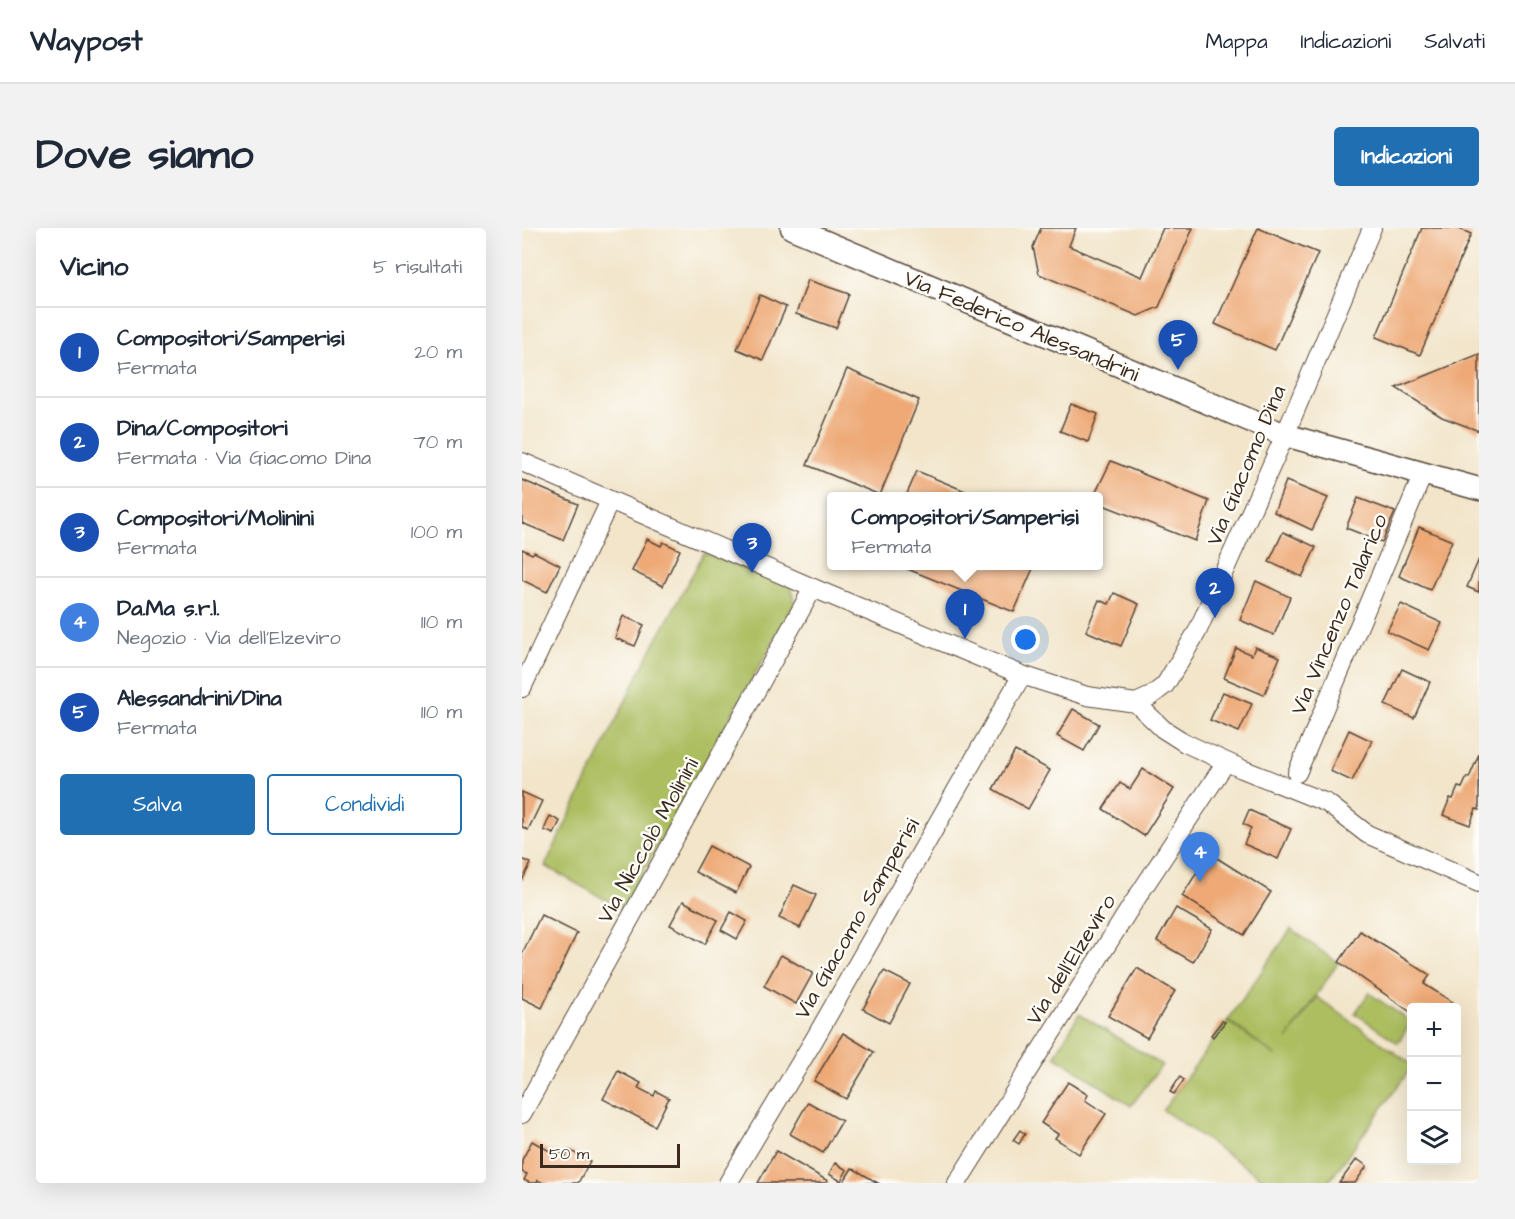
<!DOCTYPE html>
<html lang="it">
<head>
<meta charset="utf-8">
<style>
  :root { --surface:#fff; --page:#f2f2f3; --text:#1f2937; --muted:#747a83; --line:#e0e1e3; --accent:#1f6fb2 }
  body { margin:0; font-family:"Architects Daughter",sans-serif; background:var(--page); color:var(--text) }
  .controls { position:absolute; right:18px; bottom:18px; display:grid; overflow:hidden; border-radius:6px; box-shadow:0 6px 24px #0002 }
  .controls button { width:54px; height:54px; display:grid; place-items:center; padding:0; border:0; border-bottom:2px solid var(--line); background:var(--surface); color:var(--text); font:30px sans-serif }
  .scale { position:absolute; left:18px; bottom:15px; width:140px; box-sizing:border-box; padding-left:6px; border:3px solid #3b2a1e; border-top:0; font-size:16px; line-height:21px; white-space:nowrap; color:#3b2a1e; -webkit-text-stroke:4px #fdfcf7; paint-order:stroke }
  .you { position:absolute; left:504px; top:412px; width:21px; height:21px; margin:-15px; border:4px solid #fff; border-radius:50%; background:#1a73e8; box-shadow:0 0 0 9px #1a73e833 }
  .badge { display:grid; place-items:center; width:39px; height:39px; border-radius:50%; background:var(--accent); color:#fff; font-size:20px; font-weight:700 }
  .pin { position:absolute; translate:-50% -50px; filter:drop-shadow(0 2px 3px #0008) }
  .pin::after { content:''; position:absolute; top:32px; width:21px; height:18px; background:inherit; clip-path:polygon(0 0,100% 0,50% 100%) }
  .popup { position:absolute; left:305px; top:264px; width:276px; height:78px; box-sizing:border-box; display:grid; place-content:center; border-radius:6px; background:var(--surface); filter:drop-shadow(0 2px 4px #0005); font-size:20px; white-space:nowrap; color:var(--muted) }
  .popup b { font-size:22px; color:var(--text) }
  .popup::after { content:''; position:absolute; left:50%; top:100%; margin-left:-12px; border:12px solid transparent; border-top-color:var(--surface) }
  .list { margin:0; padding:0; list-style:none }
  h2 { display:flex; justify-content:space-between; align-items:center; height:78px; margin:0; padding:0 24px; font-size:26px }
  h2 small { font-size:20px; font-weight:400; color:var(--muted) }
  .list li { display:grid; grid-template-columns:39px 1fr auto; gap:18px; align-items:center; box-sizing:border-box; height:90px; padding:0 24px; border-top:2px solid var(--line) }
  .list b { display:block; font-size:22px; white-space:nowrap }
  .list p { margin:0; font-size:20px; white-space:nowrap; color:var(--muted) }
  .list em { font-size:20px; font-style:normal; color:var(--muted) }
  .actions { display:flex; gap:12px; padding:18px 24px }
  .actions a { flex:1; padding:14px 0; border:2px solid var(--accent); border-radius:6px; text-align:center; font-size:21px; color:var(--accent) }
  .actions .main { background:var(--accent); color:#fff }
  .icon { flex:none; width:33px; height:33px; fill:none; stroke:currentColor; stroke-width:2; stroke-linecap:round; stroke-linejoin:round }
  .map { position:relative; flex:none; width:957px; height:955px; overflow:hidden; border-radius:6px }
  header { display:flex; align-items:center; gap:36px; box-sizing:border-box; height:84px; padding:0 30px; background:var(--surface); border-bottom:2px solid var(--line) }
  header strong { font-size:28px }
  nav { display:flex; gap:33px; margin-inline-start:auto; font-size:21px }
  .intro { display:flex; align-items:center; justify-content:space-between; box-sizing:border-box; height:144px; padding:0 36px }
  h1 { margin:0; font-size:42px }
  .button { padding:15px 27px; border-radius:6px; background:var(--accent); color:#fff; font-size:21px; font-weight:700 }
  main { display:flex; gap:36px; padding:0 36px }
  aside { flex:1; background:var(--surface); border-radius:6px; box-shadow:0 6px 24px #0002 }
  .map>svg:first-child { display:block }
  .green { fill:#acbe61; stroke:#747440; stroke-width:1.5 }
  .building { fill:#eea976 }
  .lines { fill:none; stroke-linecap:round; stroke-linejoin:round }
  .minor-casing { stroke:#564638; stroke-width:20 }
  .tertiary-casing { stroke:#564638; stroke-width:25 }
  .minor { stroke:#fff; stroke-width:18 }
  .tertiary { stroke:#fff; stroke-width:22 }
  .labels { text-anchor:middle; stroke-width:5; stroke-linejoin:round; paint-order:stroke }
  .street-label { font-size:22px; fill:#3b2a1e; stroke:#fdfcf7 }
</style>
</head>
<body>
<header>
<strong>Waypost</strong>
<nav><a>Mappa</a><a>Indicazioni</a><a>Salvati</a></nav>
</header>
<div class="intro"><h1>Dove siamo</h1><a class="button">Indicazioni</a></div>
<main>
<aside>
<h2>Vicino<small>5 risultati</small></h2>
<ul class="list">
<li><span class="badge" style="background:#1a4fb4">1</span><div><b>Compositori/Samperisi</b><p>Fermata</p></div><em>20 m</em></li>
<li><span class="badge" style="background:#1a4fb4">2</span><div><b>Dina/Compositori</b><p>Fermata · Via Giacomo Dina</p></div><em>70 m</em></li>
<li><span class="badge" style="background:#1a4fb4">3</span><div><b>Compositori/Molinini</b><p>Fermata</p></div><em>100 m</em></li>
<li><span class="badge" style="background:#3f7fe0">4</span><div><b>Da.Ma s.r.l.</b><p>Negozio · Via dell'Elzeviro</p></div><em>110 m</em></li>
<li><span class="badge" style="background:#1a4fb4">5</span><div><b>Alessandrini/Dina</b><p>Fermata</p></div><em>110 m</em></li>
</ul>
<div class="actions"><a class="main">Salva</a><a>Condividi</a></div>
</aside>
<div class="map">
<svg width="957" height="955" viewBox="0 0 957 955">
  <rect width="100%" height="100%" fill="#fdfcf7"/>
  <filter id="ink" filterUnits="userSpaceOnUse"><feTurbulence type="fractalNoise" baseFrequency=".0167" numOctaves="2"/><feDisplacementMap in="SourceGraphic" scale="12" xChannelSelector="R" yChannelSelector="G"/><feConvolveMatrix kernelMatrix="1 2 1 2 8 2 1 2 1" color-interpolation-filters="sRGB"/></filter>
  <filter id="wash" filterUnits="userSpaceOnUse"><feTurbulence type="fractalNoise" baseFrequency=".008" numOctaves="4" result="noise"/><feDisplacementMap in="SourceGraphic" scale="24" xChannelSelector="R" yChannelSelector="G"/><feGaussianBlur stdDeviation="1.35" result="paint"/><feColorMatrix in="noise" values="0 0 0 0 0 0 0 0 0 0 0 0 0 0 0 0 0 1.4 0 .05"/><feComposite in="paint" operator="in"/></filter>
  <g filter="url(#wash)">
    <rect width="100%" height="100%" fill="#f2e5ca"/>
    <!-- green -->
    <g class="green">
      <polygon points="182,325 270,359 272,377 100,681 23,638 123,433"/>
      <polygon points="769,701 816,735 765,811 795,769 889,836 889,840 806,955 747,955 641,882 705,793 754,828 706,792"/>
      <polygon points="847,765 889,794 876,815 833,785"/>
      <polygon points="557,786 640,837 609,878 533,828"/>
    </g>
    <g id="blocks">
      <!-- building -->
      <g class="building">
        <polygon points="519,0 554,0 547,18 620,49 641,0 671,0 637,79 616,88 517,46 511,19"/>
        <polygon points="736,0 796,25 753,122 693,96"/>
        <polygon points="900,0 935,0 949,6 898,127 854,109"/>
        <polygon points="286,52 327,66 314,100 274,86"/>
        <polygon points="238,67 264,79 241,132 215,121"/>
        <polygon points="957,126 957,203 920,189 874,160"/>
        <polygon points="325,141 397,172 358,267 285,237"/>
        <polygon points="549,176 576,186 566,214 538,203"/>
        <polygon points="589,233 687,273 673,313 576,275 576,268 572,268"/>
        <polygon points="395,243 455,268 384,268"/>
        <polygon points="0,252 56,276 41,312 0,295"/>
        <polygon points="764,253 806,270 790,302 752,284"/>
        <polygon points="836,270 873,284 860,314 824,300"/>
        <polygon points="897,299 930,313 908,362 877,348"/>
        <polygon points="761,304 794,319 780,349 747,334"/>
        <polygon points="125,311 139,318 141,314 158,322 141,358 110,343"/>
        <polygon points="0,321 10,326 12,324 38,337 25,364 0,352"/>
        <polygon points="957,331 957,364 945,359"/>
        <polygon points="378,338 512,338 492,384"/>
        <polygon points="734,353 768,369 752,407 718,392"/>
        <polygon points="592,365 617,376 599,418 564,403 577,372 587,376"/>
        <polygon points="879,376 920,395 907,422 865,403"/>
        <polygon points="101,388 122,397 113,418 93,410"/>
        <polygon points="733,419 758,429 742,467 702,450 714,420 730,427"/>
        <polygon points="880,441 908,454 892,490 863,477"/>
        <polygon points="701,464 730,476 717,504 688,492"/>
        <polygon points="551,481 577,496 562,523 535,508"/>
        <polygon points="827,502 850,513 830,553 808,543"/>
        <polygon points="493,523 528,542 506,581 471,561"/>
        <polygon points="957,526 957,582 954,581 948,597 921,587 928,570 931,571 936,559 940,560 945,549 947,550"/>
        <polygon points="621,541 652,561 622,608 581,581 598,555 608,561"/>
        <polygon points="0,564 20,573 6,602 0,599"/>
        <polygon points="727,582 769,601 756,631 722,616 729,600 721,596"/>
        <polygon points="28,588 38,593 32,606 22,602"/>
        <polygon points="187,618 227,639 214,665 173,644"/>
        <polygon points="687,625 749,664 722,707 660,668"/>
        <polygon points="0,631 9,635 0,653"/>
        <polygon points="272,657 294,667 278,700 257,690"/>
        <polygon points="161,673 196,692 183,716 148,697"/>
        <polygon points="654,680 690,701 671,734 635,713"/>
        <polygon points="209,684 225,693 215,711 199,702"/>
        <polygon points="19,687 55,705 20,780 0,770 0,726"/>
        <polygon points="838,703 908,747 902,756 935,777 933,780 890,780 890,785 817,734"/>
        <polygon points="259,727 291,745 274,776 242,758"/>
        <polygon points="615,740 653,763 625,810 586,788"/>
        <polygon points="362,743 388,756 367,795 341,781"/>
        <polygon points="700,793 703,794 691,809 689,807"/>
        <polygon points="321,805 352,824 324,871 292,853"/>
        <polygon points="96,843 119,855 116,860 132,868 134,863 147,870 133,898 81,871"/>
        <polygon points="658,849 662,852 652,866 648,864"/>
        <polygon points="546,854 566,867 563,872 584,886 557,926 533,910 536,906 519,895"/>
        <polygon points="286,874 320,893 301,925 268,906"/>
        <polygon points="498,902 503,906 497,916 491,912"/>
        <polygon points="10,913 33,926 35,923 44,928 47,922 68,933 56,955 21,955 16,952 15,955 8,955 2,952 5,946 0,944 0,932"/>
        <polygon points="254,923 306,953 305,955 236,955"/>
        <polygon points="835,931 845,938 833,955 817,955"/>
        <polygon points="313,935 325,942 319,953 307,946"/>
        <polygon points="330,940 339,945 356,955 321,955"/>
      </g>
    </g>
  </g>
  <g filter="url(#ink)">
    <use href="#blocks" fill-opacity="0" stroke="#564638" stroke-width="1.5"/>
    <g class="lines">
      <!-- minor casing -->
      <g class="minor-casing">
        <g id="minor">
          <polyline points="0,234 291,360 500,447 565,468 614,475 641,501 663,515 720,541 805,575 845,606 957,655"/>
          <polyline points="0,460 88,273"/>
          <polyline points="614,475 629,468 643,457 675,404 763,207 850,0"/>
          <polyline points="775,545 901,246"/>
          <polyline points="0,886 291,360"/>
          <polyline points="206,955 292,812 500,447"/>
          <polyline points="435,955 610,677 704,534"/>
        </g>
      </g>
      <!-- tertiary casing -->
      <g class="tertiary-casing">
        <polyline id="tertiary" points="270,0 763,207 957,261"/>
      </g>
      <!-- minor -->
      <use href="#minor" class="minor"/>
      <!-- tertiary -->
      <use href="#tertiary" class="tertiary"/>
    </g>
  </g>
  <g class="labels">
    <!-- street labels -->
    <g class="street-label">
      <text transform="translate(500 97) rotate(23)" y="8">Via Federico Alessandrini</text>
      <text transform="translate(723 237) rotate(-67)" y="8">Via Giacomo Dina</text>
      <text transform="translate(816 386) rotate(-67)" y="8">Via Vincenzo Talarico</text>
      <text transform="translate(125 612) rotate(-61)" y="8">Via Niccolò Molinini</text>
      <text transform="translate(334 690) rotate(-60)" y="8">Via Giacomo Samperisi</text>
      <text transform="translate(548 731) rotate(-58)" y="8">Via dell'Elzeviro</text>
    </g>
  </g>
</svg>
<div class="controls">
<button>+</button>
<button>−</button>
<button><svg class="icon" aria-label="layers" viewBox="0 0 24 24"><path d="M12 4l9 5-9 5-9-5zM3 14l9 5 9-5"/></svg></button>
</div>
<div class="scale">50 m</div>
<div class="you"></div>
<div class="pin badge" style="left:443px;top:411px;background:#1a4fb4">1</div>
<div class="popup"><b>Compositori/Samperisi</b>Fermata</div>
<div class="pin badge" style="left:693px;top:390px;background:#1a4fb4">2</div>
<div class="pin badge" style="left:230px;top:345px;background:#1a4fb4">3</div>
<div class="pin badge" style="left:678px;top:654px;background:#3f7fe0">4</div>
<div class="pin badge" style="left:656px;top:142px;background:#1a4fb4">5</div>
</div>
</main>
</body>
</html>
